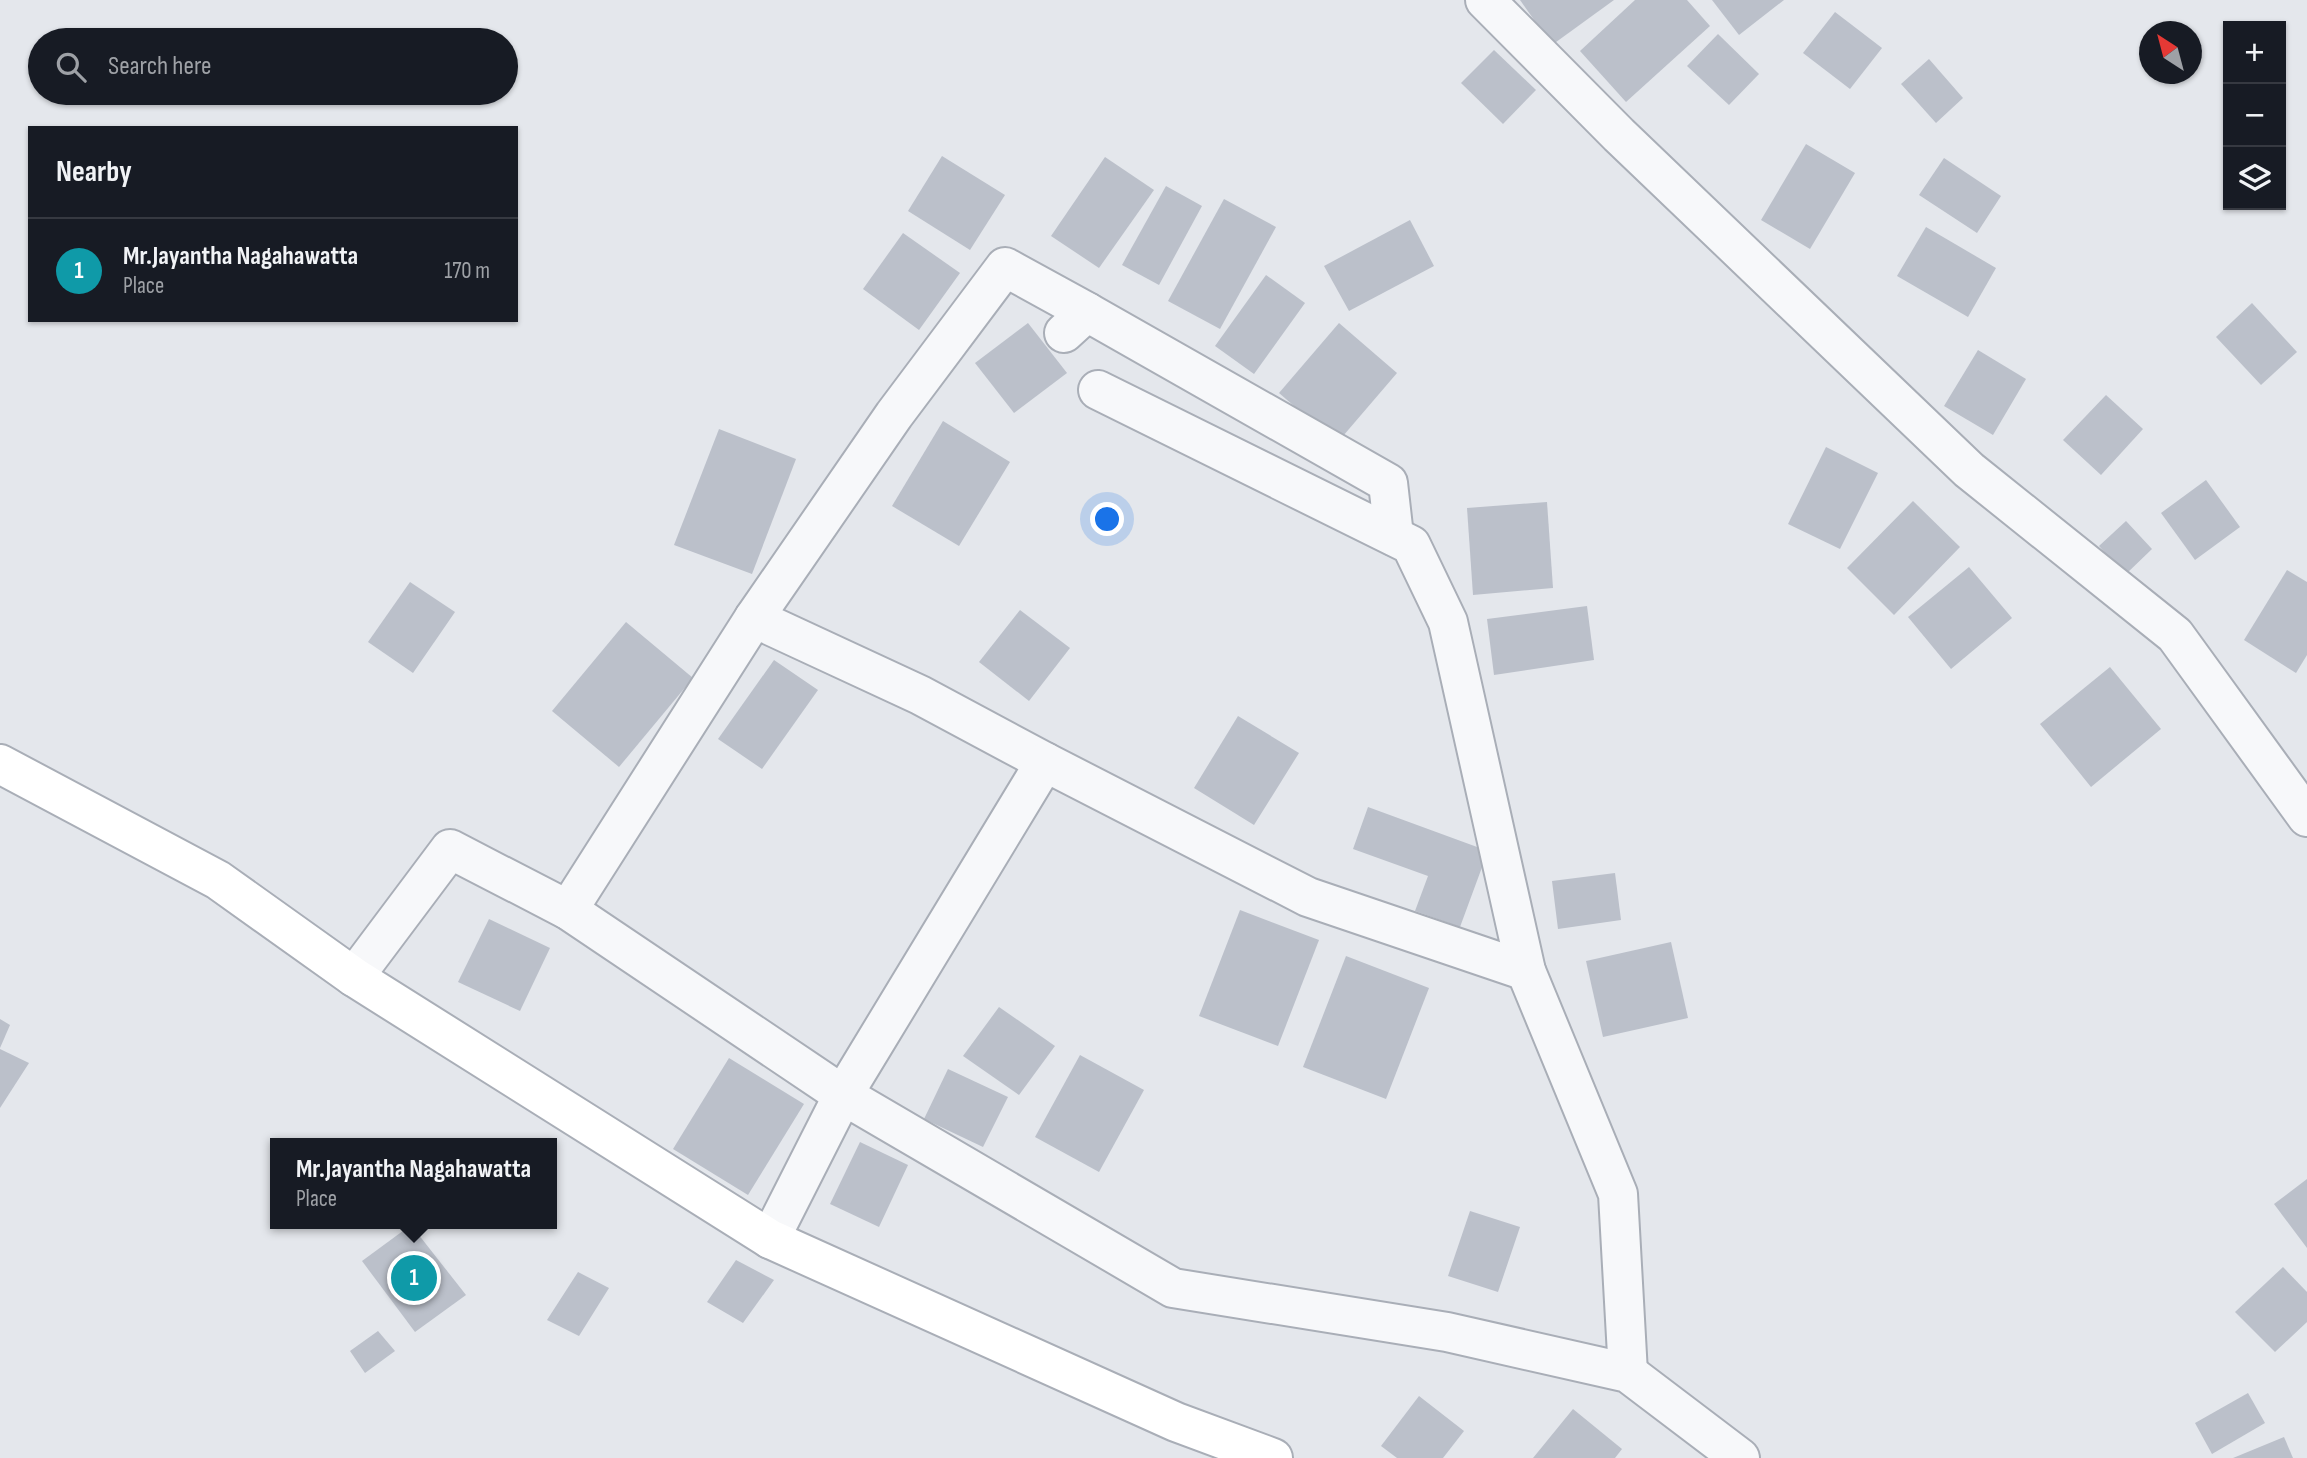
<!DOCTYPE html>
<html lang="en">
<head>
<meta charset="utf-8">
<style>
  :root { --surface:#171b24; --page:#242831; --text:#f1f3f6; --muted:#9ea1a6; --line:#363941; --accent:#ea580c }
  body { margin:0; font-family:"Sofia Sans Condensed",sans-serif; background:var(--page); color:var(--text) }
  .controls { position:absolute; right:21px; top:21px; display:grid; overflow:hidden; border-radius:0px; box-shadow:0 2px 5px #0004 }
  .controls button { width:63px; height:63px; display:grid; place-items:center; padding:0; border:0; border-bottom:2px solid var(--line); background:var(--surface); color:var(--text); font:35px sans-serif }
  .compass { position:absolute; left:2139px; top:21px; width:63px; height:63px; border-radius:50%; background:var(--surface); box-shadow:0 2px 5px #0004; rotate:324deg }
  .you { position:absolute; left:1108px; top:520px; width:24px; height:24px; margin:-18px; border:5px solid #fff; border-radius:50%; background:#1a73e8; box-shadow:0 0 0 10px #1a73e833 }
  .badge { display:grid; place-items:center; width:46px; height:46px; border-radius:50%; background:var(--accent); color:#fff; font-size:23px; font-weight:700 }
  .pin { position:absolute; translate:-50% -50%; border:4px solid #fff; box-shadow:0 2px 7px #0006 }
  .popup { position:absolute; left:270px; top:1138px; width:287px; height:91px; box-sizing:border-box; display:grid; place-content:center; border-radius:0px; background:var(--surface); filter:drop-shadow(0 2px 5px #0005); font-size:23px; white-space:nowrap; color:var(--muted) }
  .popup b { font-size:26px; color:var(--text) }
  .popup::after { content:''; position:absolute; left:50%; top:100%; margin-left:-14px; border:14px solid transparent; border-top-color:var(--surface) }
  .list { margin:0; padding:0; list-style:none }
  h2 { display:flex; justify-content:space-between; align-items:center; height:91px; margin:0; padding:0 28px; font-size:30px }
  h2 small { font-size:23px; font-weight:400; color:var(--muted) }
  .list li { display:grid; grid-template-columns:46px 1fr auto; gap:21px; align-items:center; box-sizing:border-box; height:105px; padding:0 28px; border-top:2px solid var(--line) }
  .list b { display:block; font-size:26px; white-space:nowrap }
  .list p { margin:0; font-size:23px; white-space:nowrap; color:var(--muted) }
  .list em { font-size:23px; font-style:normal; color:var(--muted) }
  .icon { flex:none; width:38px; height:38px; fill:none; stroke:currentColor; stroke-width:2; stroke-linecap:round; stroke-linejoin:round }
  .map { position:relative; flex:none; width:2307px; height:1458px; overflow:hidden }
  .search { position:absolute; background:var(--surface); box-shadow:0 2px 5px #0004; left:28px; top:28px; width:490px; height:77px; display:flex; align-items:center; gap:18px; box-sizing:border-box; padding:0 24px; border-radius:38px; color:var(--muted); font-size:26px }
  .panel { position:absolute; background:var(--surface); box-shadow:0 2px 5px #0004; left:28px; top:126px; width:490px; height:196px; border-radius:0px }
  .map>svg:first-child { display:block }
  .building { fill:#bbc0ca }
  .lines { fill:none; stroke-linecap:round; stroke-linejoin:round }
  .street-casing { stroke:#a9aeb7; stroke-width:42 }
  .secondary-casing { stroke:#a9aeb7; stroke-width:42 }
  .street { stroke:#f7f8fa; stroke-width:38 }
  .secondary { stroke:#fff; stroke-width:38 }
</style>
</head>
<body>
<div class="map">
<svg width="2307" height="1458" viewBox="0 0 2307 1458">
  <rect width="100%" height="100%" fill="#e4e7ec"/>
  <!-- building -->
  <g class="building">
    <polygon points="1520,0 1614,0 1552,45"/>
    <polygon points="1635,0 1687,0 1710,26 1626,102 1580,51"/>
    <polygon points="1712,0 1784,0 1739,35"/>
    <polygon points="1835,12 1882,48 1850,89 1803,53"/>
    <polygon points="1718,34 1759,74 1729,105 1687,66"/>
    <polygon points="1494,50 1536,90 1503,124 1461,83"/>
    <polygon points="1929,59 1963,98 1936,123 1901,84"/>
    <polygon points="1806,144 1855,173 1810,249 1761,220"/>
    <polygon points="942,156 1005,195 970,250 908,211"/>
    <polygon points="1105,157 1154,190 1099,268 1051,236"/>
    <polygon points="1944,158 2001,196 1977,233 1919,195"/>
    <polygon points="1166,186 1202,206 1159,285 1122,265"/>
    <polygon points="1224,199 1276,227 1220,329 1168,301"/>
    <polygon points="1410,220 1434,266 1349,311 1324,266"/>
    <polygon points="1926,227 1996,268 1968,317 1897,276"/>
    <polygon points="903,233 960,273 919,330 863,289"/>
    <polygon points="1266,275 1305,303 1254,374 1215,346"/>
    <polygon points="2252,303 2297,352 2261,385 2216,337"/>
    <polygon points="1028,323 1067,373 1014,413 975,363"/>
    <polygon points="1339,323 1397,373 1337,443 1279,393"/>
    <polygon points="1978,350 2026,379 1993,435 1944,406"/>
    <polygon points="2106,395 2143,429 2101,475 2063,440"/>
    <polygon points="943,421 1010,462 959,546 892,506"/>
    <polygon points="719,429 796,459 752,574 674,545"/>
    <polygon points="1826,447 1878,473 1840,549 1788,524"/>
    <polygon points="2206,480 2240,527 2195,560 2161,513"/>
    <polygon points="1913,501 1960,547 1894,615 1847,568"/>
    <polygon points="1547,502 1553,588 1473,595 1467,508"/>
    <polygon points="2126,521 2152,549 2125,575 2099,546"/>
    <polygon points="1969,567 2012,618 1951,669 1908,617"/>
    <polygon points="2287,570 2307,582 2307,655 2296,673 2244,640"/>
    <polygon points="410,582 455,612 413,673 368,642"/>
    <polygon points="1587,606 1594,660 1494,675 1487,619"/>
    <polygon points="1020,610 1070,648 1029,701 979,662"/>
    <polygon points="626,622 693,678 619,767 552,711"/>
    <polygon points="774,660 818,690 762,769 718,739"/>
    <polygon points="2110,667 2161,729 2091,787 2040,724"/>
    <polygon points="1238,716 1299,753 1254,825 1194,788"/>
    <polygon points="1368,807 1488,851 1460,927 1415,911 1428,876 1353,849"/>
    <polygon points="1615,873 1621,920 1558,929 1552,881"/>
    <polygon points="1240,910 1319,940 1278,1046 1199,1016"/>
    <polygon points="489,919 550,948 520,1011 458,982"/>
    <polygon points="1671,942 1688,1018 1603,1037 1586,961"/>
    <polygon points="1346,956 1429,988 1386,1099 1303,1067"/>
    <polygon points="999,1007 1055,1046 1019,1095 963,1056"/>
    <polygon points="0,1019 10,1025 0,1048"/>
    <polygon points="0,1049 29,1063 0,1108"/>
    <polygon points="1080,1055 1144,1090 1099,1172 1035,1137"/>
    <polygon points="729,1058 804,1104 748,1195 673,1149"/>
    <polygon points="948,1069 1008,1097 983,1147 924,1119"/>
    <polygon points="860,1142 908,1165 879,1227 830,1204"/>
    <polygon points="2307,1179 2307,1248 2274,1204"/>
    <polygon points="1470,1211 1520,1227 1498,1292 1448,1276"/>
    <polygon points="411,1225 466,1295 415,1332 362,1261"/>
    <polygon points="736,1260 774,1280 743,1323 707,1302"/>
    <polygon points="2283,1267 2307,1292 2307,1322 2275,1352 2235,1312"/>
    <polygon points="578,1272 609,1288 579,1336 547,1320"/>
    <polygon points="378,1331 395,1351 365,1373 350,1351"/>
    <polygon points="2248,1393 2265,1423 2212,1454 2195,1423"/>
    <polygon points="1419,1396 1464,1431 1443,1458 1397,1458 1381,1446"/>
    <polygon points="1573,1409 1622,1449 1615,1458 1533,1458"/>
    <polygon points="2284,1437 2293,1458 2233,1458"/>
  </g>
  <g class="lines">
    <!-- street casing -->
    <g class="street-casing">
      <g id="street">
        <polyline points="1485,0 1619,135 1969,470 2175,635 2307,817"/>
        <polyline points="1064,333 1087,312 1388,483 1394,536"/>
        <polyline points="1098,390 1411,545 1448,622 1526,971 1618,1194 1628,1373"/>
        <polyline points="754,618 920,695 1045,762 1308,897 1526,971"/>
        <polyline points="568,910 754,618 894,415 1005,267 1087,312"/>
        <polyline points="354,977 450,849 568,910 843,1095 1173,1288 1447,1332 1628,1373 1740,1458"/>
        <polyline points="770,1239 843,1095 1045,762"/>
      </g>
    </g>
    <!-- secondary casing -->
    <g class="secondary-casing">
      <polyline id="secondary" points="0,764 218,880 354,977 770,1239 1176,1422 1273,1458"/>
    </g>
    <!-- street -->
    <use href="#street" class="street"/>
    <!-- secondary -->
    <use href="#secondary" class="secondary"/>
  </g>
</svg>
<div class="controls">
<button>+</button>
<button>−</button>
<button><svg class="icon" aria-label="layers" viewBox="0 0 24 24"><path d="M12 4l9 5-9 5-9-5zM3 14l9 5 9-5"/></svg></button>
</div>
<svg class="compass" viewBox="-18 -18 36 36"><path d="M0-13l5 13h-10z" fill="#e53935"/><path d="M0 13l5-13h-10z" fill="#9ea1a6"/></svg>
<div class="you"></div>
<div class="pin badge" style="left:414px;top:1278px;background:#0f9aa8">1</div>
<div class="popup"><b>Mr.Jayantha Nagahawatta</b>Place</div>
<div class="search"><svg class="icon" aria-label="search" viewBox="0 0 24 24"><circle cx="10" cy="10" r="6"/><path d="M15 15l6 6"/></svg>Search here</div>
<section class="panel">
<h2>Nearby<small></small></h2>
<ul class="list">
<li><span class="badge" style="background:#0f9aa8">1</span><div><b>Mr.Jayantha Nagahawatta</b><p>Place</p></div><em>170 m</em></li>
</ul>
</section>
</div>
</body>
</html>
